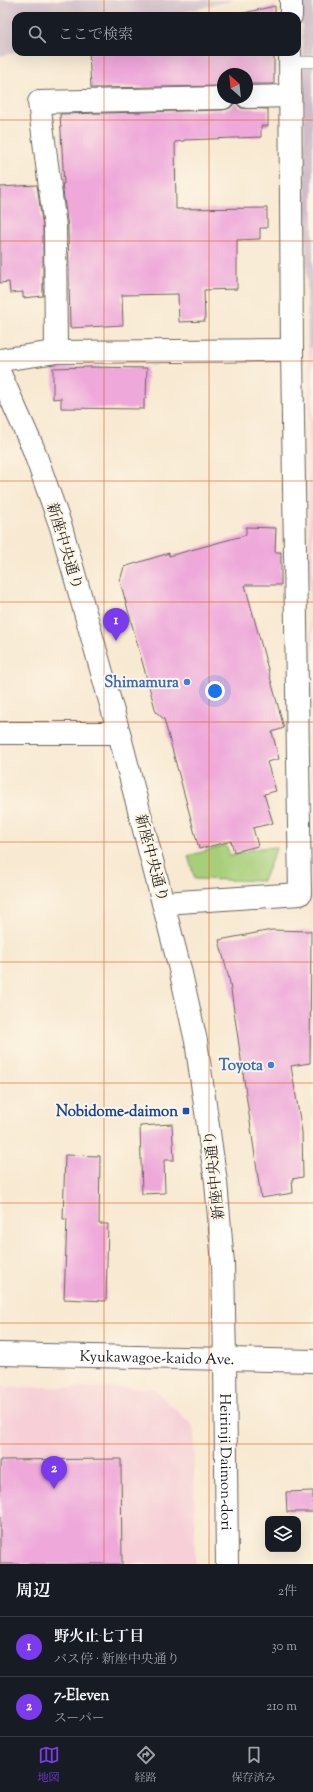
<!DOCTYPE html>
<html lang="ja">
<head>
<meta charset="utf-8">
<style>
  :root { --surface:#171b24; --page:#242831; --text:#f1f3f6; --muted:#9ea1a6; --line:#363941; --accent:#7c3aed }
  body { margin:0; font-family:"Sorts Mill Goudy","Noto Serif JP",serif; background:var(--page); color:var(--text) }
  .controls { position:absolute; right:12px; bottom:12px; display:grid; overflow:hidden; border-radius:8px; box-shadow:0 4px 16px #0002 }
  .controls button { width:36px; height:36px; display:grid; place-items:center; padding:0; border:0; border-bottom:1px solid var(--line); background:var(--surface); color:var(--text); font:20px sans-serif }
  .compass { position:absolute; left:217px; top:68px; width:36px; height:36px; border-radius:50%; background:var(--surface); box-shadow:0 4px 16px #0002; rotate:333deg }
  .you { position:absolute; left:215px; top:691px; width:14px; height:14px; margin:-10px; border:3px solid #fff; border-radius:50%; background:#1a73e8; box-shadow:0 0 0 6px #1a73e833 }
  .badge { display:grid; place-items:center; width:26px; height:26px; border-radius:50%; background:var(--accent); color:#fff; font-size:13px; font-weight:700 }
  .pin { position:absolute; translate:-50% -33px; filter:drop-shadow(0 1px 2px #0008) }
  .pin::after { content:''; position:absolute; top:21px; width:14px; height:12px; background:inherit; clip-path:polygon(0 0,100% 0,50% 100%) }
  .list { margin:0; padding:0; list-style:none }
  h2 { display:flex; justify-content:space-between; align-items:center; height:52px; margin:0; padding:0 16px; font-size:17px }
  h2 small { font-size:13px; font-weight:400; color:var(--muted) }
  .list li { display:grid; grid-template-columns:26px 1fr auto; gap:12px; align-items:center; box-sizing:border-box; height:60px; padding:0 16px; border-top:1px solid var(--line) }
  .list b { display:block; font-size:15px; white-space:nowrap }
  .list p { margin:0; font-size:13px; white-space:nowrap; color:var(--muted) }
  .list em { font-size:13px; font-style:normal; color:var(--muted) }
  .icon { flex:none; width:22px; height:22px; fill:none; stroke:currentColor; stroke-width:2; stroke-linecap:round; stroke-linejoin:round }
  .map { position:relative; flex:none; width:313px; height:1564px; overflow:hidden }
  .search { position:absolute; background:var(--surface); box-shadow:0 4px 16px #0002; left:12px; right:12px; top:12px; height:44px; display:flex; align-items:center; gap:10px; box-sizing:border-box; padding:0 14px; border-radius:12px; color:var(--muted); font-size:15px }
  .sheet { height:172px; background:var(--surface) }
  nav { display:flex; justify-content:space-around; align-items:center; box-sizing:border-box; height:56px; border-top:1px solid var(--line); background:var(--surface); font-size:11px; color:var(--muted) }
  nav a { display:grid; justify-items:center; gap:2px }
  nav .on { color:var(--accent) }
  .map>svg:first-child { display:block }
  .built { fill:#f6cfd7 }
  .industrial { fill:#d1bdc9 }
  .green { fill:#a7cf7a; stroke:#62764b }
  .building { fill:#eea8da }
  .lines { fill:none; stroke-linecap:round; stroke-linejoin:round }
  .lane-casing { stroke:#69645c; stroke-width:12 }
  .street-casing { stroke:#69645c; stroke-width:24 }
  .secondary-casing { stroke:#69645c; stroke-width:24 }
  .lane { stroke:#fff; stroke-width:11 }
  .street { stroke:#fff; stroke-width:22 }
  .secondary { stroke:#fff; stroke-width:22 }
  .grid { fill:none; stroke:#de560d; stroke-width:1; stroke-opacity:0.55 }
  .shop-dot { fill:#3f7fe0; stroke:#fcf5e5; stroke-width:1.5 }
  .transit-dot { fill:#1a4fb4; stroke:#fcf5e5; stroke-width:1.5 }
  .labels { text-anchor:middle; stroke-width:4; stroke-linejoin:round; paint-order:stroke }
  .street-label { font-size:15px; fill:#1c1c1c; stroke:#fcf5e5 }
  .shop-label { font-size:15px; font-weight:bold; fill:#366cbe; stroke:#fcf5e5; text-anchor:end }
  .transit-label { font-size:15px; font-weight:bold; fill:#164399; stroke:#fcf5e5; text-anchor:end }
</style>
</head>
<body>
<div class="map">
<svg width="313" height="1564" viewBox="0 0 313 1564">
  <rect width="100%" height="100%" fill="#fcf5e5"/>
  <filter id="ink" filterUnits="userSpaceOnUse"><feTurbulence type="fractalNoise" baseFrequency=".025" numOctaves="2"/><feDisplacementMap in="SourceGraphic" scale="8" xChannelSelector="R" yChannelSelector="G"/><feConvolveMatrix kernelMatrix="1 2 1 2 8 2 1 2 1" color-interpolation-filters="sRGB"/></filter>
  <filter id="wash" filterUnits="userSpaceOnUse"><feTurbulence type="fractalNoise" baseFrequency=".012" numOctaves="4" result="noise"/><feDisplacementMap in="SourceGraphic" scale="16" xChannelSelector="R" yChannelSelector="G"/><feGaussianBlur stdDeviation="0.9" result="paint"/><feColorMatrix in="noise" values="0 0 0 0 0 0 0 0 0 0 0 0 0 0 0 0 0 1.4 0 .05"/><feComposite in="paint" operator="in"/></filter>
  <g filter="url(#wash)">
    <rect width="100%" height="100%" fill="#f8e9d2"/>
    <!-- built -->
    <g class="built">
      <polygon points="308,347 313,347 313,1012"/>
      <polygon points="0,1387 153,1388 194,1427 195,1564 0,1564"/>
    </g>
    <!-- industrial -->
    <g class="industrial">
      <polygon points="0,0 234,0 167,16 16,16 16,52 18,52 0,56"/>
      <polygon points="302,0 313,0 313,347 308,347"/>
    </g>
    <!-- green -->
    <polygon class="green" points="226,845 230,855 260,848 277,847 263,881 195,879 188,856"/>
    <g id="blocks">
      <!-- building -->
      <g class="building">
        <polygon points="275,6 275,16 230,16"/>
        <polygon points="89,52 274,52 274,84 247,84 247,74 223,74 223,86 91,88"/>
        <polygon points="235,100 237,104 241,108 268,109 268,126 261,126 261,137 184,140 184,141 175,142 176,209 267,208 267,228 260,228 260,239 237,240 237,289 204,290 205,321 179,322 178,294 122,295 123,325 70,328 68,227 62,184 64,184 60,114 223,110 230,108 234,104"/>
        <polygon points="37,185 43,228 43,296 23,298 23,292 10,293 9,282 0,283 0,187"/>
        <polygon points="89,367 147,368 146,398 144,398 144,409 61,408 61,398 53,399 53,368"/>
        <polygon points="246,527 276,528 275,552 281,552 281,585 245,585 284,728 272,732 279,759 267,762 276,791 264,794 273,823 253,828 258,846 234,852 231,841 199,849 164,719 156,712 120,581 124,567 169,553 169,556 246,535"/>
        <polygon points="272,930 311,931 310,1063 291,1066 302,1132 303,1177 292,1179 293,1193 261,1198 230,983 219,940"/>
        <polygon points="172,1124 174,1160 164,1160 165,1193 142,1194 140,1126"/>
        <polygon points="65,1155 100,1156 99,1224 108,1224 106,1301 64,1299 67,1219 63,1219"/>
        <polygon points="121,1459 122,1564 0,1564 0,1460"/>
        <polygon points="313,1491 313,1512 287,1512 286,1492"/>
      </g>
    </g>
  </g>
  <g filter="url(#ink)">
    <use href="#blocks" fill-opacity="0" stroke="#69645c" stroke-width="1"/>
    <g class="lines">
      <!-- lane casing -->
      <g class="lane-casing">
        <polyline id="lane" points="289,62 313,62"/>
      </g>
      <!-- street casing -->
      <g class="street-casing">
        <g id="street">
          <polyline points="291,16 291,0"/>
          <polyline points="247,97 290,96"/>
          <polyline points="56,352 55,227 39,102 223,98"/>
          <polyline points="0,360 56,352 292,350"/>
          <polyline points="0,733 119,733"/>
          <polyline points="164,903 300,894 292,350 290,52"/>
        </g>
      </g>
      <!-- secondary casing -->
      <g class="secondary-casing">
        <g id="secondary">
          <path id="s1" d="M0 374 33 448 61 527 119 733 180 969 196 1041 216 1182 223 1264 225 1359 227 1564"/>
          <path id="s2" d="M0 1354 313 1361"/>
        </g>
      </g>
      <!-- lane -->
      <use href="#lane" class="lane"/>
      <!-- street -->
      <use href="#street" class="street"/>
      <!-- secondary -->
      <use href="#secondary" class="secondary"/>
    </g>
  </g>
  <!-- grid -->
  <path class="grid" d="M104 0V16M209 0V16M104 52V1564M209 52V1564M0 120H313M0 241H313M0 361H313M0 481H313M0 602H313M0 722H313M0 842H313M0 962H313M0 1083H313M0 1203H313M0 1323H313M0 1444H313"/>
  <!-- markers -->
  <g class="shop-dot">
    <circle cx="187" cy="682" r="4"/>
    <circle cx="271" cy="1065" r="4"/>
  </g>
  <rect class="transit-dot" x="182" y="1107" width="8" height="8" rx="2"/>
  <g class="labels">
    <!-- street labels -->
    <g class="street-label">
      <text transform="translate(65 546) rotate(73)" y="5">新座中央通り</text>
      <text transform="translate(152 858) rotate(75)" y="5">新座中央通り</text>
      <text transform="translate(214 1175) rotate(-96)" y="5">新座中央通り</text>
      <text dy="5" stroke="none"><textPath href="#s2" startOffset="157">Kyukawagoe-kaido Ave.</textPath></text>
      <text dy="5" stroke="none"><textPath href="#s1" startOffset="1119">Heirinji Daimon-dori</textPath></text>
    </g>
    <!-- shop labels -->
    <g class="shop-label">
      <text x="179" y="687">Shimamura</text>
      <text x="263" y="1070">Toyota</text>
    </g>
    <!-- transit labels -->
    <g class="transit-label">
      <text x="178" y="1116">Nobidome-daimon</text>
    </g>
  </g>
</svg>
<div class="controls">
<button><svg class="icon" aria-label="layers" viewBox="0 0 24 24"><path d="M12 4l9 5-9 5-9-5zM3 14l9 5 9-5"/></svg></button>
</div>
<svg class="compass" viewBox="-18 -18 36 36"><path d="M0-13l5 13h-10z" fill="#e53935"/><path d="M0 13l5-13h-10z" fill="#9ea1a6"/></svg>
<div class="you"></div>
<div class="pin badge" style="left:116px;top:641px">1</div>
<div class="pin badge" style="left:54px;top:1489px">2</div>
<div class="search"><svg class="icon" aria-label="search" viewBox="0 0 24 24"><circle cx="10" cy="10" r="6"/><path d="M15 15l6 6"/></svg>ここで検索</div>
</div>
<section class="sheet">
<h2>周辺<small>2件</small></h2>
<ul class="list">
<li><span class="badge">1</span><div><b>野火止七丁目</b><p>バス停 · 新座中央通り</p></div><em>30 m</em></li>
<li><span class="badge">2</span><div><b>7-Eleven</b><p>スーパー</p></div><em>210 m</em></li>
</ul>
</section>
<nav>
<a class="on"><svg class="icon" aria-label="map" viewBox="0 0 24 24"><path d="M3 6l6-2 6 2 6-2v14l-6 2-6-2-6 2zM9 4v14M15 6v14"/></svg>地図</a>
<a><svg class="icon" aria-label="directions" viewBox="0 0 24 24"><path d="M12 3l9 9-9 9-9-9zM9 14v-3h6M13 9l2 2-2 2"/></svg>経路</a>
<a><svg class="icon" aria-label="saved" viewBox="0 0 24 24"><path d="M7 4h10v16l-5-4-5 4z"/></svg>保存済み</a>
</nav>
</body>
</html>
